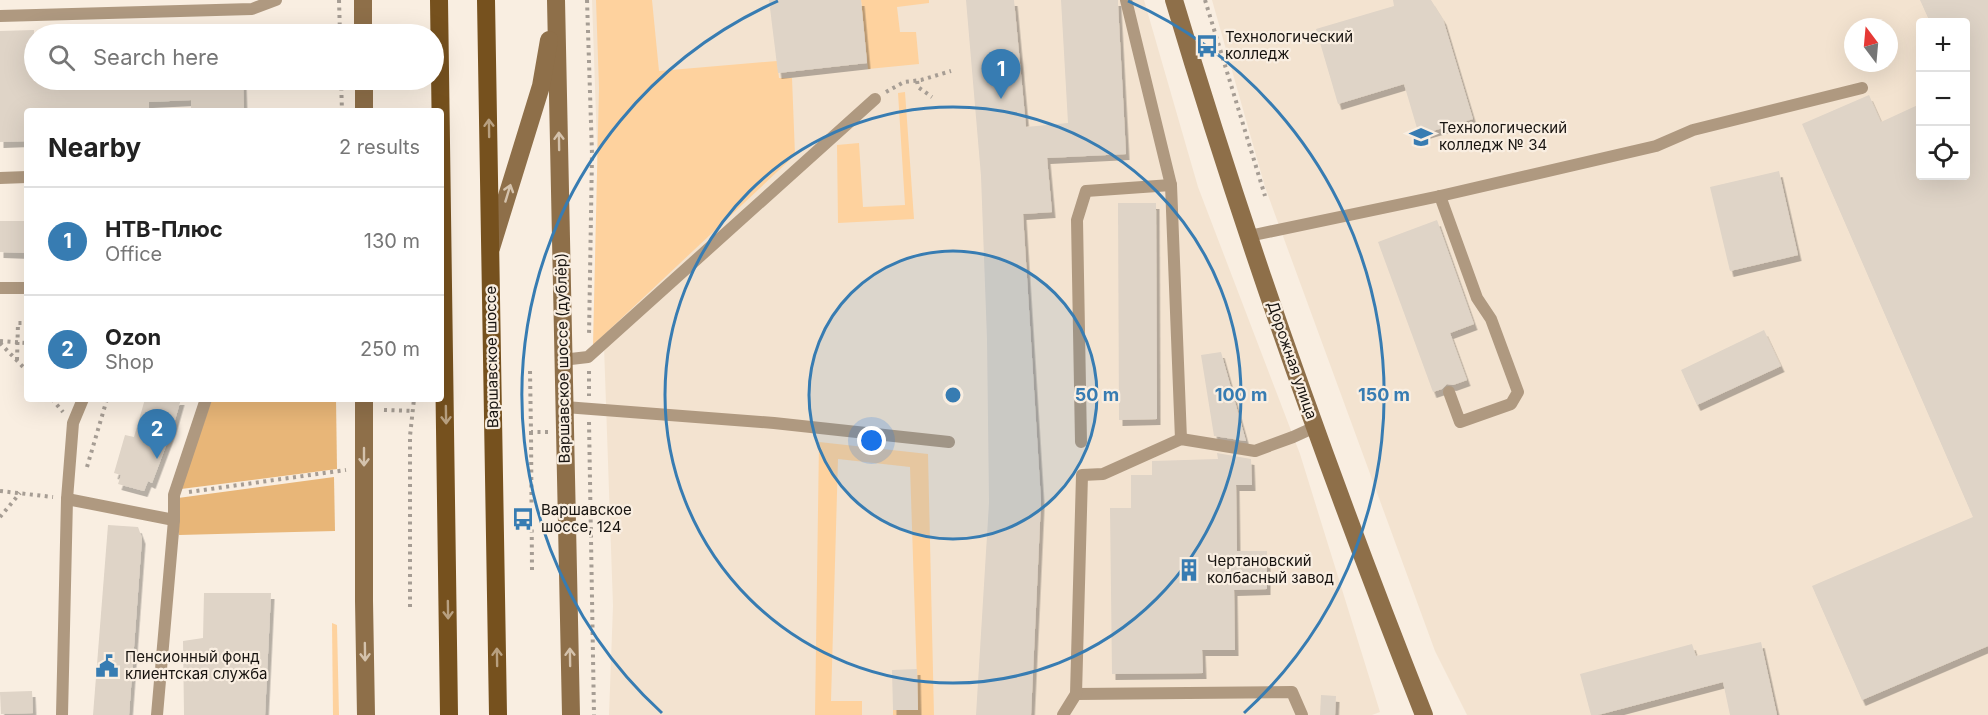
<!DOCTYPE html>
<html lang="en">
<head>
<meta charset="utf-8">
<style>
  :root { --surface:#fff; --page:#f2f2f2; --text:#222; --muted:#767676; --line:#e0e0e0; --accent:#377cb2 }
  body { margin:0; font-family:Inter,sans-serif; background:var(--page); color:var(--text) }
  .controls { position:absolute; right:18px; top:18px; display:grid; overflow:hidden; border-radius:6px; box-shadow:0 6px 24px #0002 }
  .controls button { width:54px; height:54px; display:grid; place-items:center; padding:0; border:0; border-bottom:2px solid var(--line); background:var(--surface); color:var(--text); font:30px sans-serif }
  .compass { position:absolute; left:1844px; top:18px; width:54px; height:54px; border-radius:50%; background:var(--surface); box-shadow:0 6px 24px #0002; rotate:344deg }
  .you { position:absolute; left:872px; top:441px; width:21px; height:21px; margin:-15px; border:4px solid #fff; border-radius:50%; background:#1a73e8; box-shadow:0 0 0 9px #1a73e833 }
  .badge { display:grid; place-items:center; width:39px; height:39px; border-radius:50%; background:var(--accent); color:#fff; font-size:20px; font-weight:700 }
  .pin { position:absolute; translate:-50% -50px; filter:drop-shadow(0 2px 3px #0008) }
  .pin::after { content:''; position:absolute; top:32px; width:21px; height:18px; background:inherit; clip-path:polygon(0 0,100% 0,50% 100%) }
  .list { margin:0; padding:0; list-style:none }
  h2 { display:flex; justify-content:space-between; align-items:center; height:78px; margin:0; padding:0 24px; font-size:26px }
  h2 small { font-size:20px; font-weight:400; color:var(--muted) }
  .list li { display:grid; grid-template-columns:39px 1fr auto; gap:18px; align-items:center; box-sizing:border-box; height:108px; padding:0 24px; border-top:2px solid var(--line) }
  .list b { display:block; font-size:22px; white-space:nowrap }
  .list p { margin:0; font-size:20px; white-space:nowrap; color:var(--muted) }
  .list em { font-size:20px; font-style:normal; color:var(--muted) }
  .icon { flex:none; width:33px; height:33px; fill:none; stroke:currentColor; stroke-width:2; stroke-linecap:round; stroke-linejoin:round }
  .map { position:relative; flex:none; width:1988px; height:715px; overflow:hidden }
  .search { position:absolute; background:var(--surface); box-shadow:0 6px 24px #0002; left:24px; top:24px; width:420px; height:66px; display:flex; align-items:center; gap:15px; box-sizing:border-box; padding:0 21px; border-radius:33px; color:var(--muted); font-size:22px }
  .panel { position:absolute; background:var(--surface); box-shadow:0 6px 24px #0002; left:24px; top:108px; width:420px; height:294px; border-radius:6px }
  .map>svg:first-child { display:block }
  .built { fill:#f3e3d0; fill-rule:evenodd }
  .green { fill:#fed29e }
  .forest { fill:#e8b678 }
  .building { fill:#dfd4c7; filter:url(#shadow) }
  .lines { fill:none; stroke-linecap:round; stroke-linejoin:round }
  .path { stroke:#a69d94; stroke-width:4; stroke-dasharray:3 4.5; stroke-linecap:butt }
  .lane { stroke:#af9980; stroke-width:12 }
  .secondary { stroke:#8e6f49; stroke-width:18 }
  .primary { stroke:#76511e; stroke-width:18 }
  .oneway { stroke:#b8a080 }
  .oneway2 { stroke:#d4c2ac }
  .ring { fill:none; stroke:#377cb2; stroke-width:3 }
  .labels { text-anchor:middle; stroke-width:4.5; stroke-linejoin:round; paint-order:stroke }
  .poi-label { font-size:15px; fill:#181410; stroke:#f9eee1; text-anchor:start }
  .street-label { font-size:15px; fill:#181410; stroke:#f9eee1 }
  .centre { fill:#377cb2; stroke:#f9eee1; stroke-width:3 }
  .ring-label { font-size:18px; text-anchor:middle; font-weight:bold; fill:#377cb2; stroke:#f9eee1; stroke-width:4.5; stroke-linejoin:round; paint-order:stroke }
</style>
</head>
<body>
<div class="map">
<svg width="1988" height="715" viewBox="0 0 1988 715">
  <defs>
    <filter id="shadow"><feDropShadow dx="3.5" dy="6" stdDeviation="0" flood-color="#0004"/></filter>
  </defs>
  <rect width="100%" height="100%" fill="#f9eee1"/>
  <!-- built -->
  <g class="built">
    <polygon points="592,0 1144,0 1198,187 1300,454 1380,712 1372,715 609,715 613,606"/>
    <path d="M1212 0H1988V715H1467L1435 651 1265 187ZM1920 22H1966V176H1920ZM1853 27H1889V63H1853Z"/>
  </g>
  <!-- green -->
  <g class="green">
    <polygon points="596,0 652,0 659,71 777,61 779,78 792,78 795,155 593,345 599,88"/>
    <polygon points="861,0 929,0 929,3 897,7 900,32 916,32 919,64 868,69"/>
    <polygon points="905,92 914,219 838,223 837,145 859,143 863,207 905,205 898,93"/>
    <polygon points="819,442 928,454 934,715 893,715 893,710 918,709 910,467 838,459 831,701 862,701 862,715 815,715"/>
    <polygon points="332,623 337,625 339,715 333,715"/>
  </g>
  <!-- forest -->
  <g class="forest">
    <polygon points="212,399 336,399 337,469 181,489"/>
    <polygon points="334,477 335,531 179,535 178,498"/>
  </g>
  <!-- building -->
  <g class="building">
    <polygon points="769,0 861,0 867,63 778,73"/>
    <polygon points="966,0 1014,0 1026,127 1068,123 1061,0 1118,0 1118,4 1126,154 1047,158 1052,212 1023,214 1041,501 1031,715 976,715 989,503 987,339 981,176"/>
    <polygon points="1393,0 1431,0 1443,19 1473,119 1419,135 1404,84 1338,104 1316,29 1394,6"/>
    <polygon points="1920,0 1988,0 1988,646 1862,700 1812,586 1973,517 1802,124 1869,95 1881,122 1920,104 1920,176 1965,176 1965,22 1930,22"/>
    <polygon points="34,30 34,80 243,80 244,111 191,111 191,100 149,102 149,111 27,111 27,141 0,142 0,31"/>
    <polygon points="1779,171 1798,255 1730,271 1710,187"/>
    <polygon points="1118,203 1156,203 1157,419 1119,420"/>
    <polygon points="1437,220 1474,324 1450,333 1467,380 1453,385 1447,384 1442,389 1433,392 1378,242"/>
    <polygon points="0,221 27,221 27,253 0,252"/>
    <polygon points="1764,330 1781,366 1697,405 1681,370"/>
    <polygon points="1221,352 1246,441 1214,436 1201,355"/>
    <polygon points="145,399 181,399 173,427 152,483 148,481 144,491 118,484 121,475 114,473 125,435 134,437"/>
    <polygon points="1217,453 1251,459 1252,485 1236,485 1237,551 1267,551 1267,589 1234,590 1235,650 1202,650 1203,673 1112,674 1110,508 1131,508 1131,475 1152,475 1152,461 1218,459"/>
    <polygon points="108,525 138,527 142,538 129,715 93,715"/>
    <polygon points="204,593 271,593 265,715 184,715 183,641 203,638"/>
    <polygon points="1761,642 1777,715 1730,715 1723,682 1598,715 1591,715 1580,674 1692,644 1696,656"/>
    <polygon points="917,669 918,710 893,710 892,670"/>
    <polygon points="32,691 33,713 1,714 0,692"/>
    <polygon points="1321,695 1336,696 1335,715 1320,715"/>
  </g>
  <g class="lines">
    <!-- path -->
    <g class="path">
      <polyline points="339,0 340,34"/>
      <polyline points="587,0 592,154 589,336"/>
      <polyline points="1205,0 1265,196"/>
      <polyline points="341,80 342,111"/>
      <polyline points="917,81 918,87 932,97"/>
      <polyline points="886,92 904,82 921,80 951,71"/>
      <polyline points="0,341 27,343"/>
      <polyline points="0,343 27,371"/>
      <polyline points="17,360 18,323 27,323"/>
      <polyline points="530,371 531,432 549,432"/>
      <polyline points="589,371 589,396"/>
      <polyline points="52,399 63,412"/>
      <polyline points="384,410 414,411"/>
      <polyline points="589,422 594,715"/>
      <polyline points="531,432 532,570"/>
      <polyline points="87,467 107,399"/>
      <polyline points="0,491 53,497"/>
      <polyline points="189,492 346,470"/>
      <polyline points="0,517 20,493"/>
      <polyline points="410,607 410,436 414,399"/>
    </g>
    <!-- lane -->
    <g class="lane">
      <polyline points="1126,0 1171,185 1181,439"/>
      <polyline points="0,16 252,9 276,0"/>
      <polyline points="0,178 27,177"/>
      <polyline points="1440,196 1477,298 1491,319 1518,392 1511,404 1460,422 1449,392"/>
      <polyline points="1249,236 1440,196 1656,146 1693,130 1862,88"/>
      <polyline points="0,288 27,288"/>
      <polyline points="562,360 588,357 875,99"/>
      <polyline points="565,407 774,423 949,442"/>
      <polyline points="1081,442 1077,220 1086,191 1171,185"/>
      <polyline points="67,499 174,520"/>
      <polyline points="1076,694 1292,692 1302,715"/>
      <polyline points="62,715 67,499 73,423 83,399"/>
      <polyline points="157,715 174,520 174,495 206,399"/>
      <polyline points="1063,715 1076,694 1082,475 1103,474 1181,439 1255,451 1293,437 1315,427"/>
    </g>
    <!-- secondary -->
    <g class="secondary">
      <polyline points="363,0 363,34"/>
      <polyline points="556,0 571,715"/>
      <path d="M1174 0C1246 242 1331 480 1424 715"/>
      <polyline points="364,80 364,111"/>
      <polyline points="491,248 541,86 549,40"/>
      <polyline points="364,399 364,601 366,715"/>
    </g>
    <!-- primary -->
    <g class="primary">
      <polyline points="439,0 449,715"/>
      <polyline points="486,0 498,715"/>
    </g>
  </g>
  <!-- one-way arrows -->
  <defs><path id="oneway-shaft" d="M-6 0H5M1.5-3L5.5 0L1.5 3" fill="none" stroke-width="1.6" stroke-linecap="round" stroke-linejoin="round" transform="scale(1.5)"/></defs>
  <g class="oneway">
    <use href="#oneway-shaft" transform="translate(489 128) rotate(-91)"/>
    <use href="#oneway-shaft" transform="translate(446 415) rotate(89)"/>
    <use href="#oneway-shaft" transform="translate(448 610) rotate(89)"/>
    <use href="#oneway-shaft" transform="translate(497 657) rotate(-91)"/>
  </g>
  <g class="oneway2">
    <use href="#oneway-shaft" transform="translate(559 141) rotate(-91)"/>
    <use href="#oneway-shaft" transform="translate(508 193) rotate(-73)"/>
    <use href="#oneway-shaft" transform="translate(364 457) rotate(90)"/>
    <use href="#oneway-shaft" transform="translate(365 652) rotate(89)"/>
    <use href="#oneway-shaft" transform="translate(570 657) rotate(-91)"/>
  </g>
  <!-- distance rings -->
  <circle cx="953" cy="395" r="144" fill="#377cb2" fill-opacity=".12"/>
  <g class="ring">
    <circle cx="953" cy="395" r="144"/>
    <circle cx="953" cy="395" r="288"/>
    <path d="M662 713A431 431 0 0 1 778 1M1128 1A431 431 0 0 1 1244 713"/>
  </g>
  <!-- icons -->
  <defs>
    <g id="bus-bare" transform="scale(1.8)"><path d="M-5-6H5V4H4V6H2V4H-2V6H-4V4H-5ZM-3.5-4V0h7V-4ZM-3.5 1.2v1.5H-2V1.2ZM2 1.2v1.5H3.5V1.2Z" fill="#377cb2" stroke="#f9eee1" stroke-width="2.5" paint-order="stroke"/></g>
    <g id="university-bare" transform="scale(1.8)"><path d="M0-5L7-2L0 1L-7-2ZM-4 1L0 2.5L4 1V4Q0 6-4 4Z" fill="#377cb2" stroke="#f9eee1" stroke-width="2.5" paint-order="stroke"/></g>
    <g id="building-bare" transform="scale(1.8)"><path d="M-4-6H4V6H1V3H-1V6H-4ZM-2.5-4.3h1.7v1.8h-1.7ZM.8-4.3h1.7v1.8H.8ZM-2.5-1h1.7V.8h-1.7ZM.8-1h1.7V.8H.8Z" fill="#377cb2" stroke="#f9eee1" stroke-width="2.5" paint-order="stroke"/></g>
    <g id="civic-bare" transform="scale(1.8)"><path d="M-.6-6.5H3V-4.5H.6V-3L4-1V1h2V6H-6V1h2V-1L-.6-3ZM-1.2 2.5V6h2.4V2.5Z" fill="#377cb2" stroke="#f9eee1" stroke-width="2.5" paint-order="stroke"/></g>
  </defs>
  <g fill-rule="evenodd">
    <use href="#bus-bare" x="1207" y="46"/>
    <use href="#university-bare" x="1421" y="137"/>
    <use href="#bus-bare" x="523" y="519"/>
    <use href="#building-bare" x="1189" y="570"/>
    <use href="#civic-bare" x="107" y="666"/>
  </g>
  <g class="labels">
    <!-- poi labels -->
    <g class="poi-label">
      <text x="1225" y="42">Технологический<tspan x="1225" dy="17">колледж</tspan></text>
      <text x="1439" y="133">Технологический<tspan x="1439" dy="17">колледж № 34</tspan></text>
      <text x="541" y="515">Варшавское<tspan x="541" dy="17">шоссе, 124</tspan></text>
      <text x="1207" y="566">Чертановский<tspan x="1207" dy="17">колбасный завод</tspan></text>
      <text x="125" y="662">Пенсионный фонд<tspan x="125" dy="17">клиентская служба</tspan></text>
    </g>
    <!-- street labels -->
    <g class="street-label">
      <text transform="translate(492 357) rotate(-91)" y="5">Варшавское шоссе</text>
      <text transform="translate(563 358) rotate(-91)" y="5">Варшавское шоссе (дублёр)</text>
      <text transform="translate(1292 360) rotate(71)" y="5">Дорожная улица</text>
    </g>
  </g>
  <circle cx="953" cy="395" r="9" class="centre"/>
  <g class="ring-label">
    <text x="1097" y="401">50 m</text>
    <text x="1241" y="401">100 m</text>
    <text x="1384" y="401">150 m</text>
  </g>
</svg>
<div class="controls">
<button>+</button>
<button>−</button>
<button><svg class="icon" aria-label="locate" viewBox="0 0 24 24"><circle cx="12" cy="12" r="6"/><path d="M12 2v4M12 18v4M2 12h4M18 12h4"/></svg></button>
</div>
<svg class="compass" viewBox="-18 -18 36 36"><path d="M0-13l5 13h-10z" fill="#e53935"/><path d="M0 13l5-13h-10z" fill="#767676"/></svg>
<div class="you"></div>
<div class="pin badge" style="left:1001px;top:99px">1</div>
<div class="pin badge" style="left:157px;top:459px">2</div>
<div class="search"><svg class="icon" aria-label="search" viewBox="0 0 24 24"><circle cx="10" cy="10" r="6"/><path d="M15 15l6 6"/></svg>Search here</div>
<section class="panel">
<h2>Nearby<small>2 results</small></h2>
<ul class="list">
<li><span class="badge">1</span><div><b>НТВ-Плюс</b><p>Office</p></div><em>130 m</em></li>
<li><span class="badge">2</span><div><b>Ozon</b><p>Shop</p></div><em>250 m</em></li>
</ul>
</section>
</div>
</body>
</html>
